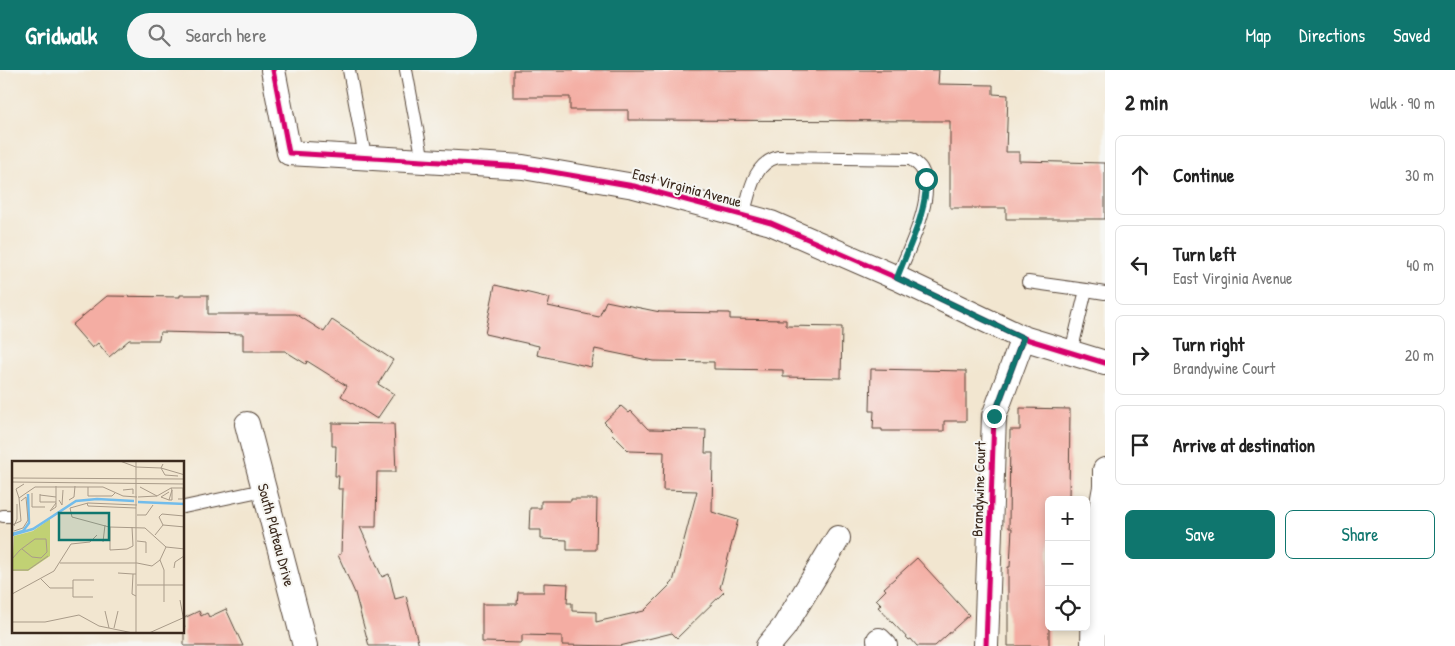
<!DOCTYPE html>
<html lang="en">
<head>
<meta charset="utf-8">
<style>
  :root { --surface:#fff; --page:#f6f6f6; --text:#222; --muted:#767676; --line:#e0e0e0; --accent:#0f766e }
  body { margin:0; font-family:"Patrick Hand",sans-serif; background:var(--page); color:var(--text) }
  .controls { position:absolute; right:15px; bottom:15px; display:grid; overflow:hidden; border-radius:8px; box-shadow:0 2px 8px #0003 }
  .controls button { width:45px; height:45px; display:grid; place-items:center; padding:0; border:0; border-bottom:1px solid var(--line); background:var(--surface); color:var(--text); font:25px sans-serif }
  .stop { position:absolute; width:15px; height:15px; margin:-11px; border:4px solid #0f766e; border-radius:50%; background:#fff }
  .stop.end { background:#0f766e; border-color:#fff; box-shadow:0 1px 5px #0008 }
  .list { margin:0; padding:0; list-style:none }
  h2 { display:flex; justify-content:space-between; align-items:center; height:65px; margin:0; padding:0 20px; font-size:21px }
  h2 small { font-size:16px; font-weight:400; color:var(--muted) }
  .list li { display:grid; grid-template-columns:32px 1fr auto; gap:15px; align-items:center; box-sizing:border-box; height:80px; margin:0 10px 10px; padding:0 10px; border:1px solid var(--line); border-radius:8px }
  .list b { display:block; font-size:19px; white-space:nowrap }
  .list p { margin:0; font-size:16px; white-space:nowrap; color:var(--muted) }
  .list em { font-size:16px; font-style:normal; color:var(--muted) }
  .actions { display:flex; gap:10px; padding:15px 20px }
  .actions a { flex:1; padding:11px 0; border:1px solid var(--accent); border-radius:8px; text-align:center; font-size:18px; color:var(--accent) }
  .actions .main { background:var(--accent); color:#fff }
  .icon { flex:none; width:28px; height:28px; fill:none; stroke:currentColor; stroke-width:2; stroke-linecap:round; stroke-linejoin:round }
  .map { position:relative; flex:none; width:1105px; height:576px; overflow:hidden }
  header { display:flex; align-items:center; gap:30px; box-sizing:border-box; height:70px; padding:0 25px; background:var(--accent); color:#fff }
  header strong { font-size:24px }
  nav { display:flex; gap:28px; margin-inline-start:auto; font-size:18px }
  .search { width:350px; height:45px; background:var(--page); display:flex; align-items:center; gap:12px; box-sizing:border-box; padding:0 18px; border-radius:28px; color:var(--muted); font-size:19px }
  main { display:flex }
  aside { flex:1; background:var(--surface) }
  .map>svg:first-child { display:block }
  .building { fill:#f4ada3 }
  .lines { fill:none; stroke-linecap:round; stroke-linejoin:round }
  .service-casing { stroke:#564639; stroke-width:14 }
  .minor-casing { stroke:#564639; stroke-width:26 }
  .service { stroke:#fff; stroke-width:12 }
  .minor { stroke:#fff; stroke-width:24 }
  .cycleway-casing { stroke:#f6f6f2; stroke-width:8 }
  .cycleway { stroke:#d6006c; stroke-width:5 }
  .route { stroke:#0f766e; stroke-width:6 }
  .labels { text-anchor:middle; stroke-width:4; stroke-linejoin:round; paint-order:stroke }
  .street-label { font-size:15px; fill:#3b2a1e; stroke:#f6f6f2 }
  .inset-river { fill:none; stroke:#72bceb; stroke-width:2.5 }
  .inset-road { fill:none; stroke:#a99b89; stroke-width:1 }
  .view { fill:#0f766e; fill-opacity:0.15; stroke:#0f766e; stroke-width:2.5 }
  .inset-edge { fill:none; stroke:#3b2a1e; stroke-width:2.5 }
</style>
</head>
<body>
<header>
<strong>Gridwalk</strong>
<div class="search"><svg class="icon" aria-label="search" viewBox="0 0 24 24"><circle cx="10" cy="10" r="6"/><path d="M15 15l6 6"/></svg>Search here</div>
<nav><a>Map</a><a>Directions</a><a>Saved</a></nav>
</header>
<main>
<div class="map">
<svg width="1105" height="576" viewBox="0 0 1105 576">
  <rect width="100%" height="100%" fill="#f6f6f2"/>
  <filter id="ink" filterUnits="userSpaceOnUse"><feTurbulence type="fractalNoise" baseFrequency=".02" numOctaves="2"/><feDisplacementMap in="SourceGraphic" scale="10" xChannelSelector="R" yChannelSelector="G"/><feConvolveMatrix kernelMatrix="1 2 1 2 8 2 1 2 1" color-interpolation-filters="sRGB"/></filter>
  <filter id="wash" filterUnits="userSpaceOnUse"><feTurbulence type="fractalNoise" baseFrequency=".0096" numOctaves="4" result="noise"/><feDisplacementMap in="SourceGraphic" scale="20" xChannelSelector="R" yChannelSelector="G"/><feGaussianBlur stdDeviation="1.12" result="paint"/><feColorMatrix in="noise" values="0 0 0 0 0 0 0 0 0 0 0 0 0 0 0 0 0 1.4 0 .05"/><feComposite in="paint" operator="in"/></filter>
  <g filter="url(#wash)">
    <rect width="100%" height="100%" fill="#f2e6d0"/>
    <g id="blocks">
      <!-- building -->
      <g class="building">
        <polygon points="513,0 939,0 938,14 993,15 993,24 1008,25 1006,82 1019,82 1019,91 1105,93 1105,149 1006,149 1006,138 950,138 950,51 628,50 628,40 570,40 570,27 513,27"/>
        <polygon points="495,215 550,228 548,236 599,247 606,231 660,242 730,243 730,249 786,250 786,256 842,257 841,308 783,307 783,300 714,299 714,292 653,291 595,279 591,297 537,285 539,276 485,264"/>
        <polygon points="180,225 208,225 208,244 296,244 324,262 332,250 393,290 378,314 394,324 377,349 341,326 347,316 307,291 306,294 285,281 243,281 243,264 160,262 159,270 129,270 109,287 98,273 92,278 72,255 107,226 180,227"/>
        <polygon points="871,299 966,301 966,351 944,351 944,361 882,361 882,359 873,359 874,341 870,341"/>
        <polygon points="621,336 629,343 631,341 648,359 706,360 705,383 713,383 712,442 738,450 720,518 724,522 677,568 672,563 620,576 562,575 562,566 522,565 522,573 482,572 482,534 517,534 518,522 544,522 544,513 568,514 567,533 572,533 572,541 596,542 596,552 644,541 673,512 697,421 663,420 664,382 629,381 610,362 612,360 604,352"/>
        <polygon points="1020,338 1070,339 1069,430 1049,430 1049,576 1008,576 1008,497 1010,497 1012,458 1009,458 1010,360 1020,360"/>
        <polygon points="332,353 394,354 396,402 377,402 376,457 360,457 382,507 389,504 395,529 406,526 419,576 369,576 355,523 338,485 341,484 343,419 338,419 339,406 335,406 336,376 332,376"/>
        <polygon points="571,429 597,429 596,480 567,480 567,470 541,469 541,460 529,460 530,438 541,438 541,431 571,431"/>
        <polygon points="917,488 969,545 935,576 917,576 911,569 909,570 878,537 881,535 876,530 886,520 884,518"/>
        <polygon points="226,539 243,576 184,576 184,548 199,541 201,546 207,543 209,547"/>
      </g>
    </g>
  </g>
  <g filter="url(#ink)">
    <use href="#blocks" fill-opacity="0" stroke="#564639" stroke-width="1"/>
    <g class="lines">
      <!-- service casing -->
      <g class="service-casing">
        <g id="service">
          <polyline points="349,0 365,87"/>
          <polyline points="406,0 423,91"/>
          <path d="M743 146C750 123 752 94 778 87L911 89C914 92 920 95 922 100 937 126 907 182 897 208"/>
          <polyline points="1028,212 1086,220 1071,282"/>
          <polyline points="1086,220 1105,223"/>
          <polyline points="184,437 264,420"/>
          <polyline points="3,446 14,446"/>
        </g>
      </g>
      <!-- minor casing -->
      <g class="minor-casing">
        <g id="minor">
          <polyline points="273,0 289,83 523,97 634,116 771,153 897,208 1023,268 1105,293"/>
          <polyline points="247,354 305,576"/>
          <polyline points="879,570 885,576"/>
          <polyline points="768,576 784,557 838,468"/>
          <polyline points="986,576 994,346 1023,268"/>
          <polyline points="1093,576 1095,471 1105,417 1105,400"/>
        </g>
      </g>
      <!-- service -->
      <use href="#service" class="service"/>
      <!-- minor -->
      <use href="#minor" class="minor"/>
      <!-- cycleway casing -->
      <g class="cycleway-casing">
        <g id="cycleway">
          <polyline points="273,0 289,83 523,97 634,116 771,153 897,208 1023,268 1105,293"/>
          <polyline points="986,576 994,346 1023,268"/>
        </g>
      </g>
      <!-- cycleway -->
      <use href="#cycleway" class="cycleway"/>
    </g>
  </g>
  <g class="lines" filter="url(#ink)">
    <!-- route -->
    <path class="route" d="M926 109C927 143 909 176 897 208L1023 268 994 346"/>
  </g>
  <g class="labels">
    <!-- street labels -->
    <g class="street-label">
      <text transform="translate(687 118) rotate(15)" y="5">East Virginia Avenue</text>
      <text transform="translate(979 419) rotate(-88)" y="5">Brandywine Court</text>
      <text transform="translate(276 465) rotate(75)" y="5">South Plateau Drive</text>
    </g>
  </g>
  <!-- overview -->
  <g transform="translate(12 391)">
    <rect width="172" height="172" fill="#f2e6d0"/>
    <path d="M38 58V95L16 110H0L2 75 21 70Z" fill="#c1d174"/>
    <path class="inset-river" d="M126 41 173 43M0 73 11 70 17 62 16 33M0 74 21 68 64 40 85 38 122 40"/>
    <path class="inset-road" d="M26 0H79M108 0 124 6M151 3 149 7 173 14M124 6 149 7M149 7 153 14 166 15M0 17 173 18M0 21 173 23M76 26V35H100L103 32M128 26 145 35M159 27 160 29V39H157L160 29M111 29 121 28V33M20 32V46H33M28 33V41H44V25M28 34 44 36M145 35 159 27H173M126 36 145 35M7 37 4 28 12 23M166 38H171V27M47 39 50 44 51 29M57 39 62 36 63 25M157 39 149 36 157 31M44 42 38 50 44 46V41M75 42 76 45 124 47M125 44 76 42 58 47 60 56 97 66 133 67 154 86 173 88M125 54H134L141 44M0 64 9 60 7 37 23 26H91L111 35 125 36M151 64 147 56 150 53 172 55M2 65 5 58V43M98 66V89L115 88 121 85 120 66M2 70 11 67 16 59 14 36 9 40M143 74 151 64 173 66M125 80 134 81V92M91 81 93 64M0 98 8 89 23 78H34L35 91 29 97 20 96 10 88M148 99 152 109V141M48 102H125L140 105 148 99 154 86M162 107 163 101 172 95V88M0 109H16L36 95M106 112 121 113M124 113H121L120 133 124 135M29 118 38 127H61M125 124H173M0 133 42 110 59 83 78 81 85 74M81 136H61V119H82M168 139 173 166M93 150 97 167M0 161H33L67 154 87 165 121 172M102 167 106 150M124 172V0M137 172 173 156"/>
    <path class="view" d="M47 52H97V79H47Z"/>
    <rect width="172" height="172" class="inset-edge"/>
  </g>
</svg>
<div class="controls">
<button>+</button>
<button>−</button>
<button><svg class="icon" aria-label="locate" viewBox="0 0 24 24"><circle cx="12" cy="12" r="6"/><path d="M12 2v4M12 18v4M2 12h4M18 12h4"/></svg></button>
</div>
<div class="stop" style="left:926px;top:109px"></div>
<div class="stop end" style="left:994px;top:346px"></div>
</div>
<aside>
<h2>2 min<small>Walk · 90 m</small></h2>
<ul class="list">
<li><svg class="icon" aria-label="ahead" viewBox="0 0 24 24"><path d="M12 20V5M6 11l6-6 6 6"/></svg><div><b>Continue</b></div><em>30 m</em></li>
<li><svg class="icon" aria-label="left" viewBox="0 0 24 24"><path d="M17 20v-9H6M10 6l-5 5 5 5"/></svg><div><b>Turn left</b><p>East Virginia Avenue</p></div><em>40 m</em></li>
<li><svg class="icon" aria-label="right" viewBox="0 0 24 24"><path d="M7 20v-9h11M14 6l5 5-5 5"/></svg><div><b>Turn right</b><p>Brandywine Court</p></div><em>20 m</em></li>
<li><svg class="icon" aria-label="arrive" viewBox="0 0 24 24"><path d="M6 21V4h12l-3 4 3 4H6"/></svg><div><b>Arrive at destination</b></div></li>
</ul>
<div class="actions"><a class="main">Save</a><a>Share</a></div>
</aside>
</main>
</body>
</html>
